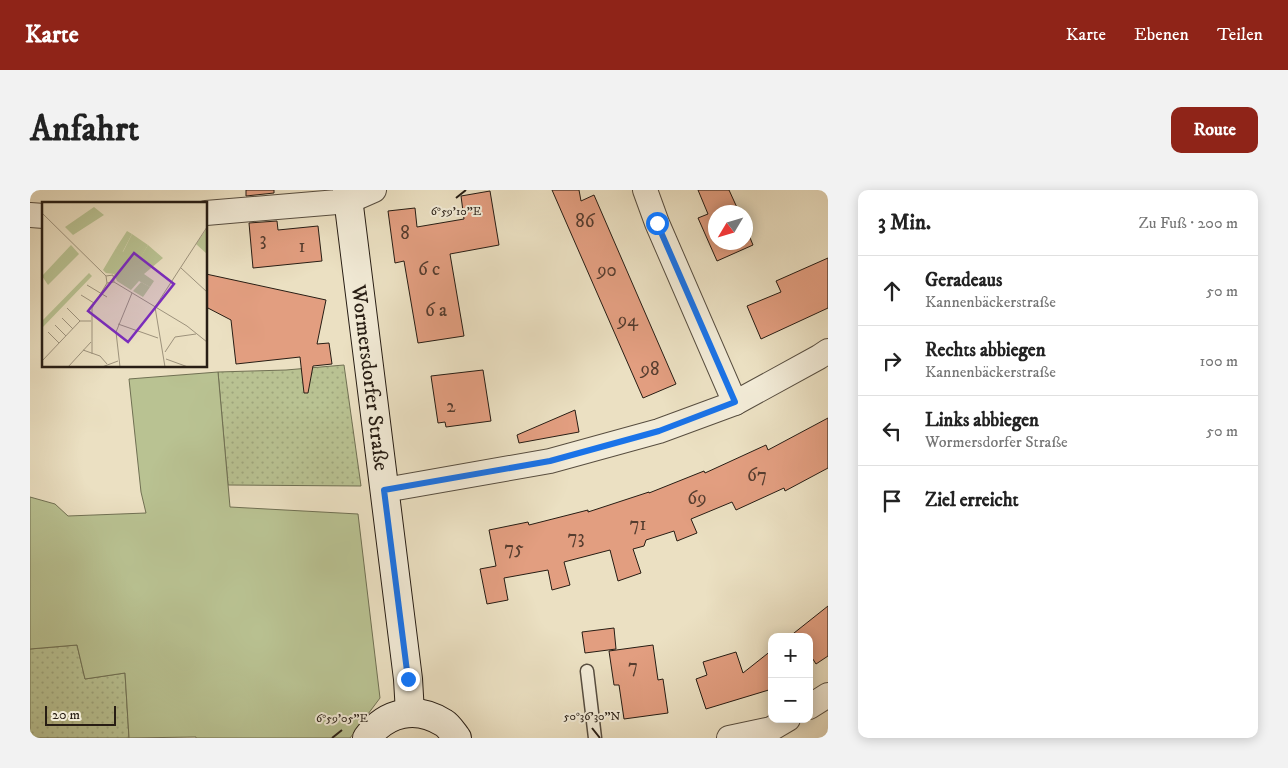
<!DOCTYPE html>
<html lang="de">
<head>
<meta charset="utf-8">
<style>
  :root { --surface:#fff; --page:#f2f2f2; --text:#222; --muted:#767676; --line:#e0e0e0; --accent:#8f2418 }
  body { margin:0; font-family:"IM FELL DW Pica",serif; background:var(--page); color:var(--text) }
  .controls { position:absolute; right:15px; bottom:15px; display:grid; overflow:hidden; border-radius:10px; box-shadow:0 2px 12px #0003 }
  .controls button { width:45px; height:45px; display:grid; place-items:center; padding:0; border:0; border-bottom:1px solid var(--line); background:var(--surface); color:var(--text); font:25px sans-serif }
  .compass { position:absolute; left:678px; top:15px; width:45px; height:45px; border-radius:50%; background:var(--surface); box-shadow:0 2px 12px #0003; rotate:232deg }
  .scale { position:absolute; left:15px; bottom:12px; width:71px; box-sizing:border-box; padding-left:5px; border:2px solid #271d14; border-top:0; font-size:14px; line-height:18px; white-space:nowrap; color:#271d14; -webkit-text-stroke:4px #f2ebd7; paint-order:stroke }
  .stop { position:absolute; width:15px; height:15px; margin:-11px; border:4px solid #1a73e8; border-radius:50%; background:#fff }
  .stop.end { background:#1a73e8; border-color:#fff; box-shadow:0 1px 5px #0008 }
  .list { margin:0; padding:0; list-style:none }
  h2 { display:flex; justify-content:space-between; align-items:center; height:65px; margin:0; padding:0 20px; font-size:21px }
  h2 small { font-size:16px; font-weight:400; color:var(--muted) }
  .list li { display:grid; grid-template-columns:32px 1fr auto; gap:15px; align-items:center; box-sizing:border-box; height:70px; padding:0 20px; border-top:1px solid var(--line) }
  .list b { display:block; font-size:19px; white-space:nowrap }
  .list p { margin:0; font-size:16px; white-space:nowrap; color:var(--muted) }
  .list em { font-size:16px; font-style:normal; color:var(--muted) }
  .icon { flex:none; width:28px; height:28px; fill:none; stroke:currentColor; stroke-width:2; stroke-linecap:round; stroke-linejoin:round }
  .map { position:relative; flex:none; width:798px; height:548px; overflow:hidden; border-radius:10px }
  header { display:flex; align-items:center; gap:30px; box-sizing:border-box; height:70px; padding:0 25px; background:var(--accent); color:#fff }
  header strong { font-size:24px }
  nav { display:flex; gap:28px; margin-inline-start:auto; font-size:18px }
  .intro { display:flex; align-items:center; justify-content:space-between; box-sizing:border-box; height:120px; padding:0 30px }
  h1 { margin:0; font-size:35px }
  .button { padding:12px 22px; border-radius:10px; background:var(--accent); color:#fff; font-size:18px; font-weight:700 }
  main { display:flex; gap:30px; padding:0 30px }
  aside { flex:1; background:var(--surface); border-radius:10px; box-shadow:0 2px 12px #0003 }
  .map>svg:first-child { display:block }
  .grass { fill:url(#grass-dots); stroke:#707053 }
  .garden { fill:#b9c292; stroke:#707053 }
  .building { fill:#e29e80; stroke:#271d14 }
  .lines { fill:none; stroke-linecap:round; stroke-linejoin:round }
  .service-casing { stroke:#584e40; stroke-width:15 }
  .minor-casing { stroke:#584e40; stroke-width:26 }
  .secondary-casing { stroke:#271d14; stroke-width:30 }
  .service { stroke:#f2ebd7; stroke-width:12 }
  .minor { stroke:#f2ebd7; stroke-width:24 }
  .secondary { stroke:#f2ebd7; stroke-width:28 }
  .route { stroke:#1a73e8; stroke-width:6 }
  .ticks { fill:none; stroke:#271d14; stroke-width:2 }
  .labels { text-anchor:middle; stroke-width:4; stroke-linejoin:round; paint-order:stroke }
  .number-label { font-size:19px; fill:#563d2f }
  .street-label { font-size:21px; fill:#271d14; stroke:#f2ebd7 }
  .inset-road { fill:none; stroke:#9d927c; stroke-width:1 }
  .view { fill:#7b2cbf; fill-opacity:0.15; stroke:#7b2cbf; stroke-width:2.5 }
  .inset-edge { fill:none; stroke:#271d14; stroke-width:2.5 }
  .ticks-label { font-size:12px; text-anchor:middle; fill:#271d14; stroke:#f2ebd7; stroke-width:4; stroke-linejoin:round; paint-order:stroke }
</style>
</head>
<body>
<header>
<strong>Karte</strong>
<nav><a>Karte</a><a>Ebenen</a><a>Teilen</a></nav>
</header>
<div class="intro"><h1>Anfahrt</h1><a class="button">Route</a></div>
<main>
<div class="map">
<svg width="798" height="548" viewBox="0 0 798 548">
  <defs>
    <pattern id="grass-dots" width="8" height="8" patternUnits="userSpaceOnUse" patternTransform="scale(1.25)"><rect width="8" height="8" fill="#b9c292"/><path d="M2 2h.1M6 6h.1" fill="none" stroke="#9fa67d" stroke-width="1.8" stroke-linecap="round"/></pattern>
  </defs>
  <rect width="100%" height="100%" fill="#ebe0c2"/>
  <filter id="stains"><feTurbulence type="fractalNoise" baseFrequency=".004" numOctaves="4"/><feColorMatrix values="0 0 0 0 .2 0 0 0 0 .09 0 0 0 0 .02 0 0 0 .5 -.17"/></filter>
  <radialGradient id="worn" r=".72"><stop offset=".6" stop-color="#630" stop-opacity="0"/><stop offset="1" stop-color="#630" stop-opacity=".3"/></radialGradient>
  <!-- grass -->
  <g class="grass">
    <polygon points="314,175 331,296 198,295 188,182 256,180"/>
    <polygon points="47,455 55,489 95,483 99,548 0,548 0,459"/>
  </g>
  <!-- garden -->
  <polygon class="garden" points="188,182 200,317 328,324 350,508 320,548 166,548 166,547 99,548 95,483 55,489 47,455 0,459 0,307 25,314 38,326 116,323 111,302 99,189"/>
  <!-- building -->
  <g class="building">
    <polygon points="216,0 244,0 244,3 216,6"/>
    <polygon points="522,0 549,0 551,11 564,5 646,194 613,208"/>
    <polygon points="668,0 699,0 709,22 686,22 686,52 716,52 716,38 723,55 687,71 668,28 678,24"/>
    <polygon points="460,1 469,55 420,64 434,146 388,153 374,71 365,73 358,21 385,18 387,37 434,29 431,6"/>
    <polygon points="247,31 248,40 288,36 292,71 223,78 219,33"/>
    <polygon points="798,68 798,118 731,149 717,116 751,102 746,91"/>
    <polygon points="176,84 296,110 287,154 299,153 302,174 283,176 278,203 274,203 270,167 206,174 201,130 176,117"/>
    <polygon points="453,180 461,231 416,237 415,232 408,233 401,186"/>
    <polygon points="545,220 549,242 489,253 487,245"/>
    <polygon points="798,228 798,278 755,301 754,298 706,320 702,312 661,329 667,343 647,351 644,341 616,350 614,356 603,359 611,383 588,391 580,360 534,372 540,395 522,400 518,380 474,388 478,410 457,414 450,379 466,376 459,340 498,332 499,335 558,320 558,322 619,302 619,303 674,281 675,283 736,255 738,260"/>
    <polygon points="798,416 798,466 786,474 779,463 779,447 759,447"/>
    <polygon points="584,438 586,459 555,463 552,442"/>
    <polygon points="623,455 628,490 633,489 638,523 594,529 589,495 584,495 579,461"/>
    <polygon points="742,460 742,499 676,519 666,489 677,485 673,472 706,462 713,483"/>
  </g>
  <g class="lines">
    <!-- service casing -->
    <g class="service-casing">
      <polyline id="service" points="557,481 565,548"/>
    </g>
    <!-- minor casing -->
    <g class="minor-casing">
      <g id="minor">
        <polyline points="615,0 627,33 705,213"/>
        <polyline points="176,23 319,11 344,0"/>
        <polyline points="0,25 14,26"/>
        <polyline points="355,300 520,271 629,241 705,213 789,167 798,161"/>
        <polyline points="779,517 798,505"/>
        <polyline points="699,548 741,539 758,529"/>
      </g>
    </g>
    <!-- secondary casing -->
    <g class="secondary-casing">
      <g id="secondary">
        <path id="s1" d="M317 0 378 489 380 523"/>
        <path d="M337 548C356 522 386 515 414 533 419 536 423 543 427 548"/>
      </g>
    </g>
    <!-- service -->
    <use href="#service" class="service"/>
    <!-- minor -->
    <use href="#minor" class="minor"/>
    <!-- secondary -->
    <use href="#secondary" class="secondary"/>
  </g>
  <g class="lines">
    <!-- route -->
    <polyline class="route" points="378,489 354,300 520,271 629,241 705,212 627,33"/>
  </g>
  <!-- ticks -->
  <path class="ticks" d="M426 8 436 0M562 538 570 548M302 548 312 540"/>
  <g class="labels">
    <!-- number labels -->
    <g class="number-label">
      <text x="555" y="37">86</text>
      <text x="375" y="49">8</text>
      <text x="233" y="55">3</text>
      <text x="272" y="62">1</text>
      <text x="399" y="85">6 c</text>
      <text x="577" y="86">90</text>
      <text x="406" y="126">6 a</text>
      <text x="598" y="136">94</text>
      <text x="620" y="185">98</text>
      <text x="421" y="222">2</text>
      <text x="727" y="291">67</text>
      <text x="667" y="314">69</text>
      <text x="608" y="340">71</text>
      <text x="546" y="353">73</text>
      <text x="484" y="364">75</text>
      <text x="603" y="482">7</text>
    </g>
    <!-- street labels -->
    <g class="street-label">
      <text dy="7" stroke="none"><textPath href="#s1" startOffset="189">Wormersdorfer Straße</textPath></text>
    </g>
  </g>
  <!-- overview -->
  <g transform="translate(12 12)">
    <rect width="165" height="165" fill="#ebe0c2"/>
    <path d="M52 5 62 13 31 33 23 25ZM90 32 106 43 96 60 82 63 72 72 64 71 61 68 74 46 81 50ZM29 43 37 52 6 83 0 74ZM47 71 50 74 0 126V119ZM99 80 108 85 101 95 91 89Z" fill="#b9c292"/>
    <path d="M165 26V52L154 42ZM85 29 90 32 80 51 74 46ZM106 43 121 56 102 72 112 79 108 85 97 79 89 88 75 79 72 72 79 61 96 59Z" fill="#b9c292"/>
    <path class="inset-road" d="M0 11 64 74M139 66 165 90M72 80 71 73 64 74 65 81 72 80 145 124 165 140M45 83 65 95M39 93 52 101M25 106 38 119M20 116 31 127M76 122 116 136M13 123 24 134M6 130 17 141M41 148 58 154 65 162M123 150 133 135 154 132M50 152V106L65 81M124 157 146 165M0 159 38 119H49M26 165 49 140M60 165 76 159M78 165 74 130 90 91M123 165 113 105 165 25"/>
    <path class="view" d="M92 51 132 82 86 140 46 109Z"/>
    <rect width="165" height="165" class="inset-edge"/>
  </g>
  <g class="ticks-label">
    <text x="426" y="25">6°59'10"E</text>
    <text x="562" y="530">50°36'30"N</text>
    <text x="312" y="532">6°59'05"E</text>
  </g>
  <rect width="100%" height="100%" filter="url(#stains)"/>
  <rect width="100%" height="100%" fill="url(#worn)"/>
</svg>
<div class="controls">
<button>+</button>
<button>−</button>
</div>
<svg class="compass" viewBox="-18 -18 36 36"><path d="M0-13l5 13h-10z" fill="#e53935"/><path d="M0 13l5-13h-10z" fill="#767676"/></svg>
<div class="scale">20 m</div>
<div class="stop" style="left:627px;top:33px"></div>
<div class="stop end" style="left:378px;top:489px"></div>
</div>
<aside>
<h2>3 Min.<small>Zu Fuß · 200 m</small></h2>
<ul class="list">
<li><svg class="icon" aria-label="ahead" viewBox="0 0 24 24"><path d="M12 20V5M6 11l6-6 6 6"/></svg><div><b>Geradeaus</b><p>Kannenbäckerstraße</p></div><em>50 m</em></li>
<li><svg class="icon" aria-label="right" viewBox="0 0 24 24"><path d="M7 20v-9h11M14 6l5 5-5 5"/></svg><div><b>Rechts abbiegen</b><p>Kannenbäckerstraße</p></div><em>100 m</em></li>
<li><svg class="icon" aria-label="left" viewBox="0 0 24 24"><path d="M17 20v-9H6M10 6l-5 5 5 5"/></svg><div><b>Links abbiegen</b><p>Wormersdorfer Straße</p></div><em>50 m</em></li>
<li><svg class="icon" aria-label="arrive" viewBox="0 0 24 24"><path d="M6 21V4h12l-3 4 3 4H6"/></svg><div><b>Ziel erreicht</b></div></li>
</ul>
</aside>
</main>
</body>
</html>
